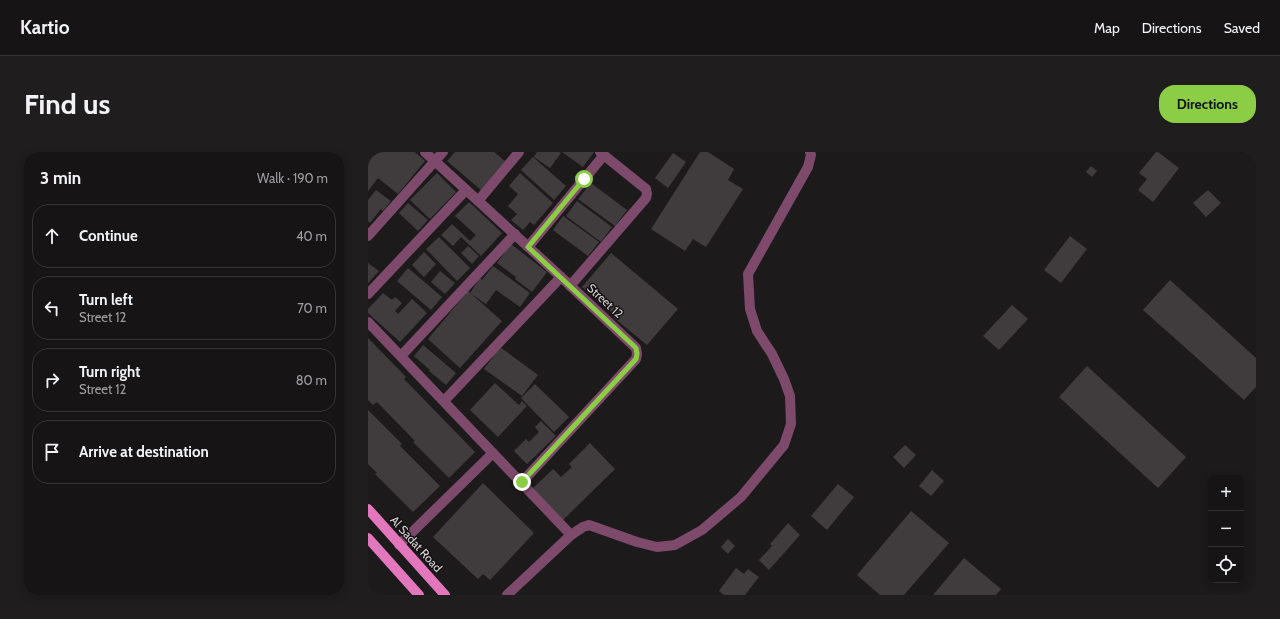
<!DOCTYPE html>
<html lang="en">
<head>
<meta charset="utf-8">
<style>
  :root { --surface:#161415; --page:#1f1d1e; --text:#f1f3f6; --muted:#9e9ea0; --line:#353334; --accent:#8bce46 }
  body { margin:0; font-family:Cabin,sans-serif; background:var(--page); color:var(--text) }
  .controls { position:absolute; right:12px; bottom:12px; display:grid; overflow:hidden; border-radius:8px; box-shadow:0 2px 10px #0003 }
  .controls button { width:36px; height:36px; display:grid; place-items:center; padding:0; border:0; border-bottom:1px solid var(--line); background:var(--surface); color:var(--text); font:20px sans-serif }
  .stop { position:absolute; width:12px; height:12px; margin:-9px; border:3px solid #8bce46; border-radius:50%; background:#fff }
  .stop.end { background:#8bce46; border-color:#fff; box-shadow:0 1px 4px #0008 }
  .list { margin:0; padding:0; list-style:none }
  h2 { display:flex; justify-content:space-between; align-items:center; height:52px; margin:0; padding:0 16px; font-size:17px }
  h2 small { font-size:13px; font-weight:400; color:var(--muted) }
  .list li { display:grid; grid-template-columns:26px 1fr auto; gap:12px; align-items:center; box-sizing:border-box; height:64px; margin:0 8px 8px; padding:0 8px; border:1px solid var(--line); border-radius:16px }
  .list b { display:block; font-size:15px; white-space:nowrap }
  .list p { margin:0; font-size:13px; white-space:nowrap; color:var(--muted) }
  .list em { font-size:13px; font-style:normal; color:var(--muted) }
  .icon { flex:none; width:22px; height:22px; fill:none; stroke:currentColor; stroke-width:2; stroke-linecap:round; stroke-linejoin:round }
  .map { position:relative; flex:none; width:888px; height:443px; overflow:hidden; border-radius:16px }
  header { display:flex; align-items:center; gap:24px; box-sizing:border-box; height:56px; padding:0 20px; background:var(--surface); border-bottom:1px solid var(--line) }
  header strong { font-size:19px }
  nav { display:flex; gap:22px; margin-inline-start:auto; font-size:14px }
  .intro { display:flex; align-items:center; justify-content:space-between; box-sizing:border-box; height:96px; padding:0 24px }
  h1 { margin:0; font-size:28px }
  .button { padding:10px 18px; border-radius:16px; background:var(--accent); color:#111; font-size:14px; font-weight:700 }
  main { display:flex; gap:24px; padding:0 24px }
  aside { flex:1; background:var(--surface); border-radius:16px; box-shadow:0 2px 10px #0003 }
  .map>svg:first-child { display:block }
  .building { fill:#403c3e }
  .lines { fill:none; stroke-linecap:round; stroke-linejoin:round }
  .street { stroke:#7d4a6b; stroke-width:10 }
  .primary { stroke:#e277bd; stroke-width:10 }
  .route { stroke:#8bce46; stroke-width:5 }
  .labels { text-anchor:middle; stroke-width:3; stroke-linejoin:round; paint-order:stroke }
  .street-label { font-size:12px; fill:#d3d1d2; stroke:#141113 }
</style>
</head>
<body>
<header>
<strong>Kartio</strong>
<nav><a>Map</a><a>Directions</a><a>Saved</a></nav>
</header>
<div class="intro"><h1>Find us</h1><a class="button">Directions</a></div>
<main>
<aside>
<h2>3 min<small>Walk · 190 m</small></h2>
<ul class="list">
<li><svg class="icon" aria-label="ahead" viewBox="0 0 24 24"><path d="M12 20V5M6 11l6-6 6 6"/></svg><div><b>Continue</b></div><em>40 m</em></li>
<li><svg class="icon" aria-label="left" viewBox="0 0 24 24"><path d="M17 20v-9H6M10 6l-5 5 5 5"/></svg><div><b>Turn left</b><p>Street 12</p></div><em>70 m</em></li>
<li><svg class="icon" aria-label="right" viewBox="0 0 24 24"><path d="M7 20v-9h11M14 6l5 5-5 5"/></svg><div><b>Turn right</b><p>Street 12</p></div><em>80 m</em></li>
<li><svg class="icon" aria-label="arrive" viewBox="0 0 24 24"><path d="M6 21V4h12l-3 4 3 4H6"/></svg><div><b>Arrive at destination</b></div></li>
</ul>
</aside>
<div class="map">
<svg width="888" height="443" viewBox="0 0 888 443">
  <rect width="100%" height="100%" fill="#1d1a1c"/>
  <!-- building -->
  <g class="building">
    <polygon points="8,0 47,0 57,9 30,42 10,26 0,39 0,10"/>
    <polygon points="87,0 126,0 137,9 113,38 79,9"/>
    <polygon points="169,0 191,0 193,1 182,16 166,5"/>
    <polygon points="194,0 226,0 215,15"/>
    <polygon points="332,0 340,0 366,17 360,28 375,37 338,95 325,87 317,99 283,77"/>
    <polygon points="788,0 790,0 811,16 785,50 770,38 779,27 771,21"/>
    <polygon points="305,1 318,10 300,36 287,26"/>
    <polygon points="165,5 198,34 186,48 153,18"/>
    <polygon points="723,14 729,19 724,25 718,20"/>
    <polygon points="69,21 88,40 62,67 42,48"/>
    <polygon points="152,21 185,51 166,73 162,70 155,78 143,68 149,62 140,54 150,42 141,34"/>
    <polygon points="223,31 259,58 247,74 210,47"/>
    <polygon points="8,38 23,49 15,59 13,57 2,71 0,69 0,48"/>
    <polygon points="840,38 853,51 838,65 825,51"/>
    <polygon points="209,49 244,75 233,90 198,64"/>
    <polygon points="101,50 134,81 113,104 93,85 85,94 73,83 84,72 102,89 108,83 87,64"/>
    <polygon points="40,51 60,68 50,79 31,61"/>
    <polygon points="195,64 231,90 220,104 185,78"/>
    <polygon points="702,84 719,97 693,131 676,118"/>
    <polygon points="71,85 102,116 89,129 58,97"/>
    <polygon points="143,92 179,120 164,140 147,127 148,125 129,111"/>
    <polygon points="100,94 111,104 104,112 93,101"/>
    <polygon points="56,100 68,112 56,125 44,113"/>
    <polygon points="243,101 310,157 279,193 245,165 247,163 214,135"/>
    <polygon points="0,111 11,119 0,131"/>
    <polygon points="125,114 162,141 152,155 128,138 118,152 102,141 112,126 114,128"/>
    <polygon points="40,116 74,145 63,158 29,129"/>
    <polygon points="72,119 87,131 77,142 63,130"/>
    <polygon points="802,128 888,206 888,235 876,248 775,158"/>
    <polygon points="100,139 134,169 92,216 60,187"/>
    <polygon points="15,141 24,148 27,145 34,151 27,159 30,162 44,147 59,161 32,190 0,161 0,157"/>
    <polygon points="644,153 660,167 631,198 615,184"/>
    <polygon points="0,186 38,225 36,227 107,300 81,326 45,290 47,289 9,250 5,253 0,248"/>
    <polygon points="55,193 88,221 78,233 61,219 62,218 46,204"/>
    <polygon points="132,195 170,223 154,244 116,217"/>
    <polygon points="719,214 818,305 790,336 691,245"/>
    <polygon points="127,231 151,253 154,249 159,254 130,285 102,258"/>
    <polygon points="167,232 201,265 186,280 153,246"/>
    <polygon points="0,258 34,292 32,294 72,334 45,360 7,322 9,321 0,312"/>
    <polygon points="173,269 188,284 159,312 146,299 158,287 161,290 171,280 167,275"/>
    <polygon points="222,291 247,317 195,368 164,337 185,317 193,325 204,315 201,312"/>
    <polygon points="537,293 548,303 536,316 525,305"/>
    <polygon points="564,318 576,329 563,344 551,334"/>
    <polygon points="115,331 166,381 122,428 115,422 110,427 65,385"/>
    <polygon points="470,332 486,345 459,378 443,364"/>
    <polygon points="543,359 581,391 536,443 512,443 489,423"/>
    <polygon points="420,371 432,383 401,418 391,408 404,394 402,392"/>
    <polygon points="360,387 367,394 360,402 353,395"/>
    <polygon points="596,406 633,437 628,443 565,443"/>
    <polygon points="368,416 376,422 380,417 391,425 377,443 356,443 351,439"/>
  </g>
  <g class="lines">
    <!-- street -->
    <g class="street">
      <polyline points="57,0 193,125 268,196 269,202 268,207 154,330"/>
      <polyline points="110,49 151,0"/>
      <polyline points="0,84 75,0"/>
      <polyline points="160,95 236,3"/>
      <polyline points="202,134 278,46 279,42 278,37 232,0"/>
      <polyline points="0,142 98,38"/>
      <polyline points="0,170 203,383"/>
      <polyline points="33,204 147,82"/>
      <polyline points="76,249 193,125"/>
      <polyline points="31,393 125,301"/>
      <polyline points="139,443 203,383 215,375 221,373 269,390 289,395 307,393 334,378 373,345 416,293 423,272 422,244 416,227 404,202 389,179 382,157 380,122 440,15 443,3 442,0"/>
    </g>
    <!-- primary -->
    <g class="primary">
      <polyline points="0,357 77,443"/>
      <polyline points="0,386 51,443"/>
    </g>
  </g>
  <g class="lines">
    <!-- route -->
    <polyline class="route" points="154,330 268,207 269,202 268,196 160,95 216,27"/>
  </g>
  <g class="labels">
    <!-- street labels -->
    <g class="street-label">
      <text transform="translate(237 149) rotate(43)" y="4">Street 12</text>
      <text transform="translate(48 392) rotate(48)" y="4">Al Sadat Road</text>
    </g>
  </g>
</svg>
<div class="controls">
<button>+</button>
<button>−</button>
<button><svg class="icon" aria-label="locate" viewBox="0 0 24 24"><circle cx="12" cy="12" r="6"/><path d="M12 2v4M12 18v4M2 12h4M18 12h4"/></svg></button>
</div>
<div class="stop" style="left:216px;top:27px"></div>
<div class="stop end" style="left:154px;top:330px"></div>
</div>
</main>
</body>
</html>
